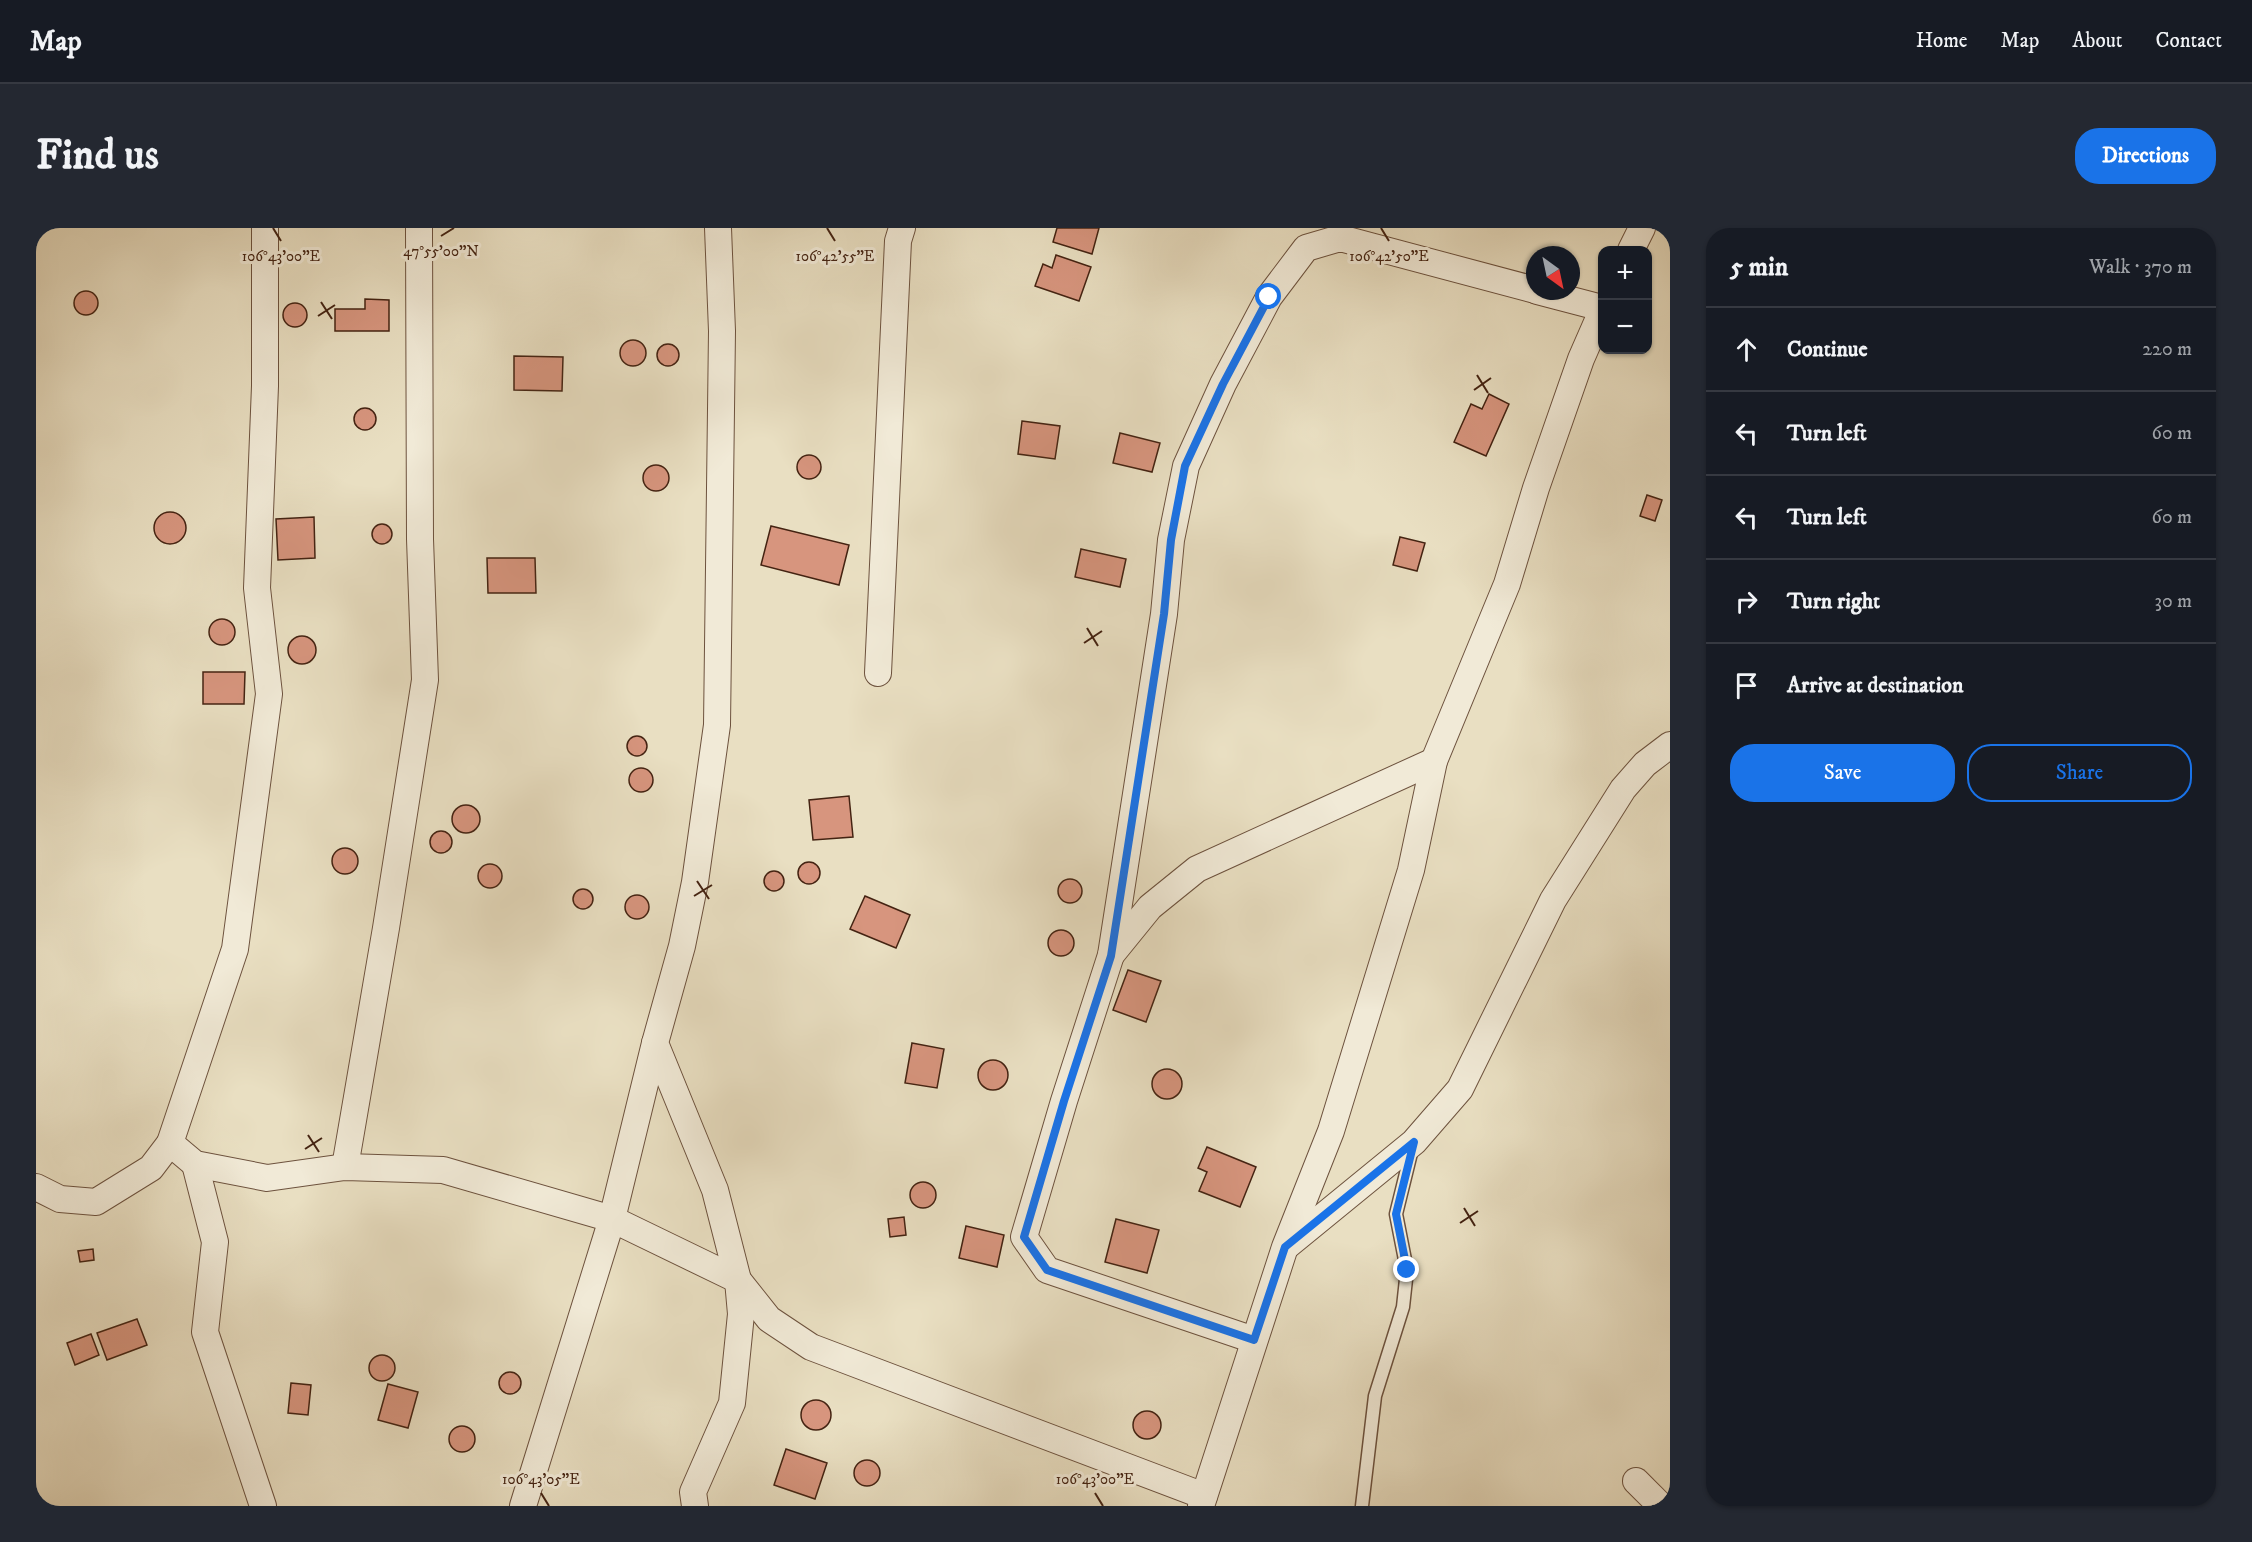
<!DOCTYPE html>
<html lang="en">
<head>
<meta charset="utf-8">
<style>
  :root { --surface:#171b24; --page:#242831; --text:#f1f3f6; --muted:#9ea1a6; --line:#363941; --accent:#1a73e8 }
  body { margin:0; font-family:"IM FELL DW Pica",serif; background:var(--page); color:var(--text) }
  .controls { position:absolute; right:18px; top:18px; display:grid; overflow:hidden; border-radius:12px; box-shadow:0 2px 4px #0004 }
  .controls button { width:54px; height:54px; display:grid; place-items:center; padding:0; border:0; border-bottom:2px solid var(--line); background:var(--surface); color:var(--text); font:30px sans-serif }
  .compass { position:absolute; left:1490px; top:18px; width:54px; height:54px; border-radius:50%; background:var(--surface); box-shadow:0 2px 4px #0004; rotate:147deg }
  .stop { position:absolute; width:18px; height:18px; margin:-14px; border:4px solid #1a73e8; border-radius:50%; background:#fff }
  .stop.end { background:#1a73e8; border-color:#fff; box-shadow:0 2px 6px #0008 }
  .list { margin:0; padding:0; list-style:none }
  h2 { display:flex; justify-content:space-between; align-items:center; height:78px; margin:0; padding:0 24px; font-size:26px }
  h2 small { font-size:20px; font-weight:400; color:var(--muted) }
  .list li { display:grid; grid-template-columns:39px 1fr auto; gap:18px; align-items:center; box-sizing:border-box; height:84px; padding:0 24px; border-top:2px solid var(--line) }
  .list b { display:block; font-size:22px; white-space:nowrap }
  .list em { font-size:20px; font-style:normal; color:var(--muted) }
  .actions { display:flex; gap:12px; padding:18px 24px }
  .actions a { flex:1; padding:14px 0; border:2px solid var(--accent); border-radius:24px; text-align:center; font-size:21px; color:var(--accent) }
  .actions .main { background:var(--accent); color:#fff }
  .icon { flex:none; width:33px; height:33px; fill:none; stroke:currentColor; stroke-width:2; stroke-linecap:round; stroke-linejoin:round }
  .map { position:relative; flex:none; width:1634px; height:1278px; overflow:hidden; border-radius:24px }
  header { display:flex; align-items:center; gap:36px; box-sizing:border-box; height:84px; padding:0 30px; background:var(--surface); border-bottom:2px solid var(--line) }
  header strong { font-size:28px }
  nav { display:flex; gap:33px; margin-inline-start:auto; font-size:21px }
  .intro { display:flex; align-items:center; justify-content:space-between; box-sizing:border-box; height:144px; padding:0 36px }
  h1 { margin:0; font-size:42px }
  .button { padding:15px 27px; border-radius:24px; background:var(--accent); color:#fff; font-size:21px; font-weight:700 }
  main { display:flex; gap:36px; padding:0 36px }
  aside { flex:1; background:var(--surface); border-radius:24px; box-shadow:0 2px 4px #0004 }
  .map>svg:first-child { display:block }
  .building { fill:#d7957e; stroke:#442312; stroke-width:1.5 }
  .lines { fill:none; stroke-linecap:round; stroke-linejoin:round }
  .service-casing { stroke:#6d523e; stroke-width:15 }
  .minor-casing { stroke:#6d523e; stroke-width:28 }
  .service { stroke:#f1ead7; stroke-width:12 }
  .minor { stroke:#f1ead7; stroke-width:26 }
  .route { stroke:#1a73e8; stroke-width:8 }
  .ticks { fill:none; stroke:#442312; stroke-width:2 }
  .ticks-label { font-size:15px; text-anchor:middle; fill:#442312; stroke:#f1ead7; stroke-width:6; stroke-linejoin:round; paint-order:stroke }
</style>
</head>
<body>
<header>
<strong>Map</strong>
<nav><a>Home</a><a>Map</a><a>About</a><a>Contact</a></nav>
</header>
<div class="intro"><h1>Find us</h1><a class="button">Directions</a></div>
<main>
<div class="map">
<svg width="1634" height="1278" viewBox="0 0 1634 1278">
  <rect width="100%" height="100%" fill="#e9dfc2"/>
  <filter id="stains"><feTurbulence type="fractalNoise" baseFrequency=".00333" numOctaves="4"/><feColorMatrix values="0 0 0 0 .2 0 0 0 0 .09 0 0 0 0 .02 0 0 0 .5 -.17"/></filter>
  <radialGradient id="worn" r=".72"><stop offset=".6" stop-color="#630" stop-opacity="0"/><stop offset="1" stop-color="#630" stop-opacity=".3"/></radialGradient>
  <!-- building -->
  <g class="building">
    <polygon points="1021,0 1063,0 1056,26 1017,14"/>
    <polygon points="1020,27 1055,39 1043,73 999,58 1007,36 1016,40"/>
    <circle cx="50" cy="75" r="12"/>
    <polygon points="329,71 353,72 353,103 299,103 299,81 329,81"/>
    <circle cx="259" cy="87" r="12"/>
    <circle cx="597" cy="125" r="13"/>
    <circle cx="632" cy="127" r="11"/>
    <polygon points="478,128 527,129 526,163 478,162"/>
    <polygon points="1453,166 1473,176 1450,228 1418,214 1435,176 1446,181"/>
    <circle cx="329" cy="191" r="11"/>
    <polygon points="986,193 1024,198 1019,231 982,226"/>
    <polygon points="1084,205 1124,215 1116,244 1077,235"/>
    <circle cx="773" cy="239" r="12"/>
    <circle cx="620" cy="250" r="13"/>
    <polygon points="1611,267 1626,272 1619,293 1604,288"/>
    <circle cx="134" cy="300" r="16"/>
    <polygon points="278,289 279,330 242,332 240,291"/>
    <circle cx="346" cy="306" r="10"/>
    <polygon points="735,298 813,317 803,357 725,337"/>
    <polygon points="1364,309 1389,315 1381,343 1357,337"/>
    <polygon points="1045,321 1090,331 1084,359 1039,349"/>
    <polygon points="451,330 499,330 500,365 452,365"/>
    <circle cx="186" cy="404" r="13"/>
    <circle cx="266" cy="422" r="14"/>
    <polygon points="167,444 209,444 208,476 167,476"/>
    <circle cx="601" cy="518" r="10"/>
    <circle cx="605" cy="552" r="12"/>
    <polygon points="813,568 817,609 777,612 773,572"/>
    <circle cx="430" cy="591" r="14"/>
    <circle cx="405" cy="614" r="11"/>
    <circle cx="309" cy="633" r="13"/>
    <circle cx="773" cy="645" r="11"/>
    <circle cx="454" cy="648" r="12"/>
    <circle cx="738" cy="653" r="10"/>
    <circle cx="1034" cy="663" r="12"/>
    <circle cx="547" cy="671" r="10"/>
    <circle cx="601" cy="679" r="12"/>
    <polygon points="829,668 874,687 860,720 814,701"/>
    <circle cx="1025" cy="715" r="13"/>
    <polygon points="1092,742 1125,753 1110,794 1077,782"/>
    <polygon points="876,815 908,821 901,860 869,855"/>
    <circle cx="957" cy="847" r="15"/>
    <circle cx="1131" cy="856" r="15"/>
    <polygon points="1171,919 1220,939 1204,979 1163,963 1171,944 1162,940"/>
    <circle cx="887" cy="967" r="13"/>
    <polygon points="868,989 870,1007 854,1009 852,991"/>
    <polygon points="1080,991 1123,1002 1111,1045 1069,1034"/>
    <polygon points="930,998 968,1007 961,1039 923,1030"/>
    <polygon points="57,1021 58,1032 44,1034 42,1023"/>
    <polygon points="101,1091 111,1117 71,1132 61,1105"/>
    <polygon points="55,1106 63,1127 39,1137 31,1115"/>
    <circle cx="346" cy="1140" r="13"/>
    <circle cx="474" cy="1155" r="11"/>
    <polygon points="255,1155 275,1157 272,1187 252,1185"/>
    <polygon points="352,1156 382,1164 372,1200 342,1192"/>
    <circle cx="780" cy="1187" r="15"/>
    <circle cx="1111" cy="1197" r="14"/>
    <circle cx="426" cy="1211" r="13"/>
    <polygon points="750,1221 791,1235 779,1271 738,1257"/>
    <circle cx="831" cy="1245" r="13"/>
  </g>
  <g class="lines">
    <!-- service casing -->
    <g class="service-casing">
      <polyline id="service" points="1326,1278 1339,1168 1367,1079 1371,1042 1360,986 1376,921"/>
    </g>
    <!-- minor casing -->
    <g class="minor-casing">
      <g id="minor">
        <polyline points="229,0 229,158 221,360 233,466 199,721 134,915 159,936 231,950 309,939 407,942 576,991 702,1052 733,1091 775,1119 1168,1268"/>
        <polyline points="1595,22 1606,0"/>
        <polyline points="1501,63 1566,80"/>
        <polyline points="842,445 862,13 866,0"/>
        <polyline points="1075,727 1114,679 1161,641 1398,533"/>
        <polyline points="159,936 179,1014 169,1104 227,1278"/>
        <polyline points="309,939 350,700 389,452 384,311 383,0"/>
        <polyline points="0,959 24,971 60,974 115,940 134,915"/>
        <polyline points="1252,1017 1378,914 1424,861 1517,672 1587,561 1609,536 1634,517"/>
        <polyline points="1218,1112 1011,1042 988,1009 1028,873 1075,727 1128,386 1135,312 1150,238 1187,156 1233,69 1270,20 1304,10 1499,62"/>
        <polyline points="1600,1253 1625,1278"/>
        <polyline points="487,1278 576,991 619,815"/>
        <polyline points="659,1278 657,1264 696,1175 705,1086 702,1052 679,962 619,815 646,718 659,654 681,497 686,103 682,0"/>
        <polyline points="1165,1278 1249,1019 1295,903 1375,642 1398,533 1471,356 1500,260 1545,131 1566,83"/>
      </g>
    </g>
    <!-- service -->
    <use href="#service" class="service"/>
    <!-- minor -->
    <use href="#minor" class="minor"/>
  </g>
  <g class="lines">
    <!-- route -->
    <polyline class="route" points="1233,69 1187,156 1149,238 1135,312 1128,386 1075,728 1028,873 988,1009 1011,1042 1218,1112 1249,1019 1378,914 1360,986 1371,1042"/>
  </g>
  <!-- ticks -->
  <path class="ticks" d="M237 0 245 13M791 0 799 13M1345 0 1353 13M405 8 418 0M285 74 296 91M282 88 299 77M1441 147 1452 165M1438 162 1455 150M1051 400 1062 418M1048 415 1066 403M661 653 673 671M658 668 676 657M272 907 283 924M269 921 286 910M1428 980 1439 998M1424 995 1442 983M505 1265 513 1278M1059 1265 1067 1278"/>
  <g class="ticks-label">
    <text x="405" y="28">47°55'00"N</text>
    <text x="245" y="33">106°43'00"E</text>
    <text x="799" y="33">106°42'55"E</text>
    <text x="1353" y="33">106°42'50"E</text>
    <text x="505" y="1256">106°43'05"E</text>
    <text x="1059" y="1256">106°43'00"E</text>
  </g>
  <rect width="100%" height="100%" filter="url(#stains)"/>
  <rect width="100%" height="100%" fill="url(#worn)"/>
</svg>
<div class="controls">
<button>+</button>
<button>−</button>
</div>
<svg class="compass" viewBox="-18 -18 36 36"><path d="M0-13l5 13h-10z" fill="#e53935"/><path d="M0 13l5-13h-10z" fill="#9ea1a6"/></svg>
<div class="stop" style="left:1233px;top:69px"></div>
<div class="stop end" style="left:1371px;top:1042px"></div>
</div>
<aside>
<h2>5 min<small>Walk · 370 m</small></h2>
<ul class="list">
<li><svg class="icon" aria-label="ahead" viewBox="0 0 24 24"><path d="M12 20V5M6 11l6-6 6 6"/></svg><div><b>Continue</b></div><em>220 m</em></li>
<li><svg class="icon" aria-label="left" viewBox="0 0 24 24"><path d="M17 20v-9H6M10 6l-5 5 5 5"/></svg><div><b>Turn left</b></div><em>60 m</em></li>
<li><svg class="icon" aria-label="left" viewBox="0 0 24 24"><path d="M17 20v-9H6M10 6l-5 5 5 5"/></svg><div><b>Turn left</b></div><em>60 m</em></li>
<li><svg class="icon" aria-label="right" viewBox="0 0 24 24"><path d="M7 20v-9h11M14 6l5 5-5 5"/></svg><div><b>Turn right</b></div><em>30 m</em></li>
<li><svg class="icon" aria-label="arrive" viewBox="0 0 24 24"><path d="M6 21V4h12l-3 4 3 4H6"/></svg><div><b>Arrive at destination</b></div></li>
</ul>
<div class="actions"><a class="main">Save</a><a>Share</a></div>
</aside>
</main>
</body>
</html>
